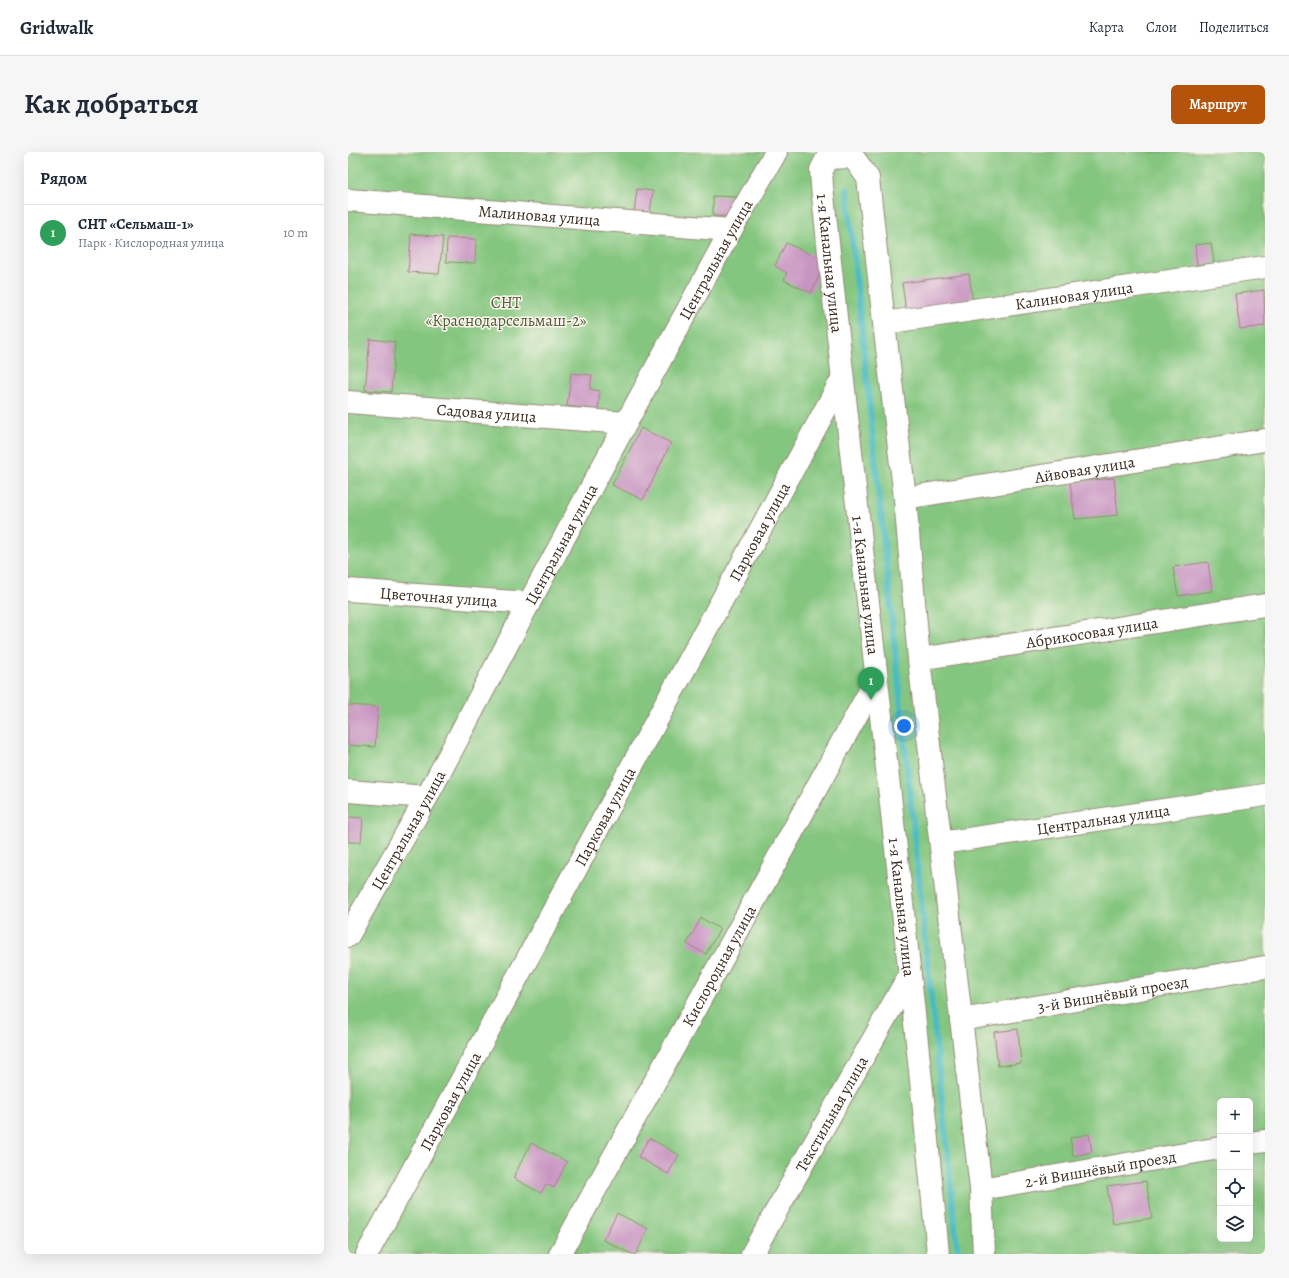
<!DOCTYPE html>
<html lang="ru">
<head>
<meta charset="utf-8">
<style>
  :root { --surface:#fff; --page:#f6f6f7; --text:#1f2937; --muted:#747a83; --line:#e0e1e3; --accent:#b45309 }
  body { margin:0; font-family:Alegreya,serif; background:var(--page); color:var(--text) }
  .controls { position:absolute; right:12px; bottom:12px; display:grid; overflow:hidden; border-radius:6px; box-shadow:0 4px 16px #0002 }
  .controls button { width:36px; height:36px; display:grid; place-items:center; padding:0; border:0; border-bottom:1px solid var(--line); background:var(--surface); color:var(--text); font:20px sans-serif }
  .you { position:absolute; left:556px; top:574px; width:14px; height:14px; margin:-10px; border:3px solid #fff; border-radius:50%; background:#1a73e8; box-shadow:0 0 0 6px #1a73e833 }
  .badge { display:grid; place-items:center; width:26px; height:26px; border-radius:50%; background:var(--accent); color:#fff; font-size:13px; font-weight:700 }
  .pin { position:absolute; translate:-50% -33px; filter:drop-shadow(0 1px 2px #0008) }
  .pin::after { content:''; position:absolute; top:21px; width:14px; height:12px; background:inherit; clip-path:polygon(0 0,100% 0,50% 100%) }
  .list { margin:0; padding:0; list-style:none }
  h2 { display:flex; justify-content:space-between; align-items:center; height:52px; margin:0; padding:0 16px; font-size:17px }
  h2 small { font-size:13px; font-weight:400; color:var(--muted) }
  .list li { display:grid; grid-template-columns:26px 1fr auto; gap:12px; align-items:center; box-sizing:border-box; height:56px; padding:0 16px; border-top:1px solid var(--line) }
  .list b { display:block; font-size:15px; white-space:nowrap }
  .list p { margin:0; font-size:13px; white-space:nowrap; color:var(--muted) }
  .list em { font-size:13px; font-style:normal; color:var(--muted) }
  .icon { flex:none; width:22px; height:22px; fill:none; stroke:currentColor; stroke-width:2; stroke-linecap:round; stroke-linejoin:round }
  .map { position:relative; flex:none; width:917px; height:1102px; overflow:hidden; border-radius:6px }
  header { display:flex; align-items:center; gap:24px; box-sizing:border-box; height:56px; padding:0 20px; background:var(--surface); border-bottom:1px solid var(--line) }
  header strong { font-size:19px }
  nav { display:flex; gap:22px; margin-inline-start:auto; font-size:14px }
  .intro { display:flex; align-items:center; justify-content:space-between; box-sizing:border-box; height:96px; padding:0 24px }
  h1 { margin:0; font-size:28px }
  .button { padding:10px 18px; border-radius:6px; background:var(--accent); color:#fff; font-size:14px; font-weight:700 }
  main { display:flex; gap:24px; padding:0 24px }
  aside { flex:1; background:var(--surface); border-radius:6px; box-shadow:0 4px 16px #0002 }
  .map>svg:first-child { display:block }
  .green { fill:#84c67f; stroke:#60784e; fill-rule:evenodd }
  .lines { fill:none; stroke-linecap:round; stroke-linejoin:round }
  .stream { stroke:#4cbbc2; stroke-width:6 }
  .building { fill:#c894c2 }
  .minor-casing { stroke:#968876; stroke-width:24 }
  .minor { stroke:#fff; stroke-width:22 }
  .labels { text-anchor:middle; stroke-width:3; stroke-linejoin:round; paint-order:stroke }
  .street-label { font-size:16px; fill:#3b2a1e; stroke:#fbf7ec }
  .park-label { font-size:16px; fill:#51593b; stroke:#fbf7ec }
</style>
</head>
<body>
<header>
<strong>Gridwalk</strong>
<nav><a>Карта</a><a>Слои</a><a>Поделиться</a></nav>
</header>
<div class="intro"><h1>Как добраться</h1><a class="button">Маршрут</a></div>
<main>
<aside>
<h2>Рядом<small></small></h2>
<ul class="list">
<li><span class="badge" style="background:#2e9e5b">1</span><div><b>СНТ «Сельмаш-1»</b><p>Парк · Кислородная улица</p></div><em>10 m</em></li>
</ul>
</aside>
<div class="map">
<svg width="917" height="1102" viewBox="0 0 917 1102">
  <rect width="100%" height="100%" fill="#fbf7ec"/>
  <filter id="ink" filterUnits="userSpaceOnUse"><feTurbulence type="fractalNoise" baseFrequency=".025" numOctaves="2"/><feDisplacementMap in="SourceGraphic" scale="8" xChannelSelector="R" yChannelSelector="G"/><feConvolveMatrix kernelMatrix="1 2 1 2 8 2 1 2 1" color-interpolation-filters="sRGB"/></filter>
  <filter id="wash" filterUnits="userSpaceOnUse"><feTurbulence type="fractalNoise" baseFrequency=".012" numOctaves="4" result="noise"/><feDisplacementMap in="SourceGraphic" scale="16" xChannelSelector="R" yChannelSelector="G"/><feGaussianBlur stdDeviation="0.9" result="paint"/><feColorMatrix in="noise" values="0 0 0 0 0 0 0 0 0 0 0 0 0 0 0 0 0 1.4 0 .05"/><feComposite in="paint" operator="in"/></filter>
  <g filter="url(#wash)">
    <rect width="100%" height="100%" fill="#f1e7cd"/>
    <!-- green -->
    <path class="green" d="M0 0H917V1102H0ZM872 949H902V1087H872Z"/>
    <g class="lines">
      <!-- stream -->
      <polyline class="stream" points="499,37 610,1102"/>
    </g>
    <g id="blocks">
      <!-- building -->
      <g class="building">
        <polygon points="289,37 305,39 302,61 286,60"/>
        <polygon points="365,44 389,45 389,64 365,64"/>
        <polygon points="63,82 95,85 91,122 60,120"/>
        <polygon points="99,86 128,87 127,111 98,110"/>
        <polygon points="438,91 478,109 463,141 436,128 439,121 427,114"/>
        <polygon points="863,91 866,111 849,113 847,93"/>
        <polygon points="621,122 625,151 558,160 554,131"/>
        <polygon points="916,138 917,174 892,177 887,142"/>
        <polygon points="22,187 47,190 43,240 17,238"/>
        <polygon points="223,221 244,223 242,237 252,239 250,258 219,254"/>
        <polygon points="293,276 323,291 295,348 264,333"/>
        <polygon points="766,326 770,363 727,367 722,330"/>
        <polygon points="860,410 864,439 830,444 825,415"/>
        <polygon points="0,553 30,555 27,595 0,593"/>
        <polygon points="0,665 15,666 13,690 0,690"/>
        <polygon points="353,766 372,777 358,802 339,792"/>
        <polygon points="670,877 673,911 650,914 646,880"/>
        <polygon points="741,982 744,1000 725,1004 722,986"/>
        <polygon points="301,986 331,1003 320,1022 290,1005"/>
        <polygon points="183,991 219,1010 206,1036 198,1032 193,1041 165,1026"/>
        <polygon points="798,1029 804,1066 765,1072 759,1034"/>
        <polygon points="269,1061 300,1077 288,1102 284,1102 255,1088"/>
      </g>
    </g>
  </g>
  <g filter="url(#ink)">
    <use href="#blocks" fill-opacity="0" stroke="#968876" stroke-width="1"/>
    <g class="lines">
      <!-- minor casing -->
      <g class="minor-casing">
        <g id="minor">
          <path id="s1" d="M505 5 479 6 473 18 474 34C511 391 557 746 590 1102"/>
          <polyline points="505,5 520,26 536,171 557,346 571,507 633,1037 636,1102"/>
          <path id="s2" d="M0 48 383 78"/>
          <path id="s3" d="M536 171 917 115"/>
          <path id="s4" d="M0 250 278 271"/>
          <path id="s5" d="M557 346 917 288"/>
          <path id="s6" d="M0 438 181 451"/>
          <path id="s7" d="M571 507 917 453"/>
          <polyline points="0,639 79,645"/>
          <path id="s8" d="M593 691 917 643"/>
          <path id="s9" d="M0 784 79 645 181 451 278 271 383 78 428 0"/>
          <path id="s10" d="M613 868 917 815"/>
          <polyline points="902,991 917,989"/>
          <path id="s11" d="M633 1037 872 996"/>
          <path id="s12" d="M19 1102 494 227"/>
          <path id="s13" d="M212 1102 529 526"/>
          <path id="s14" d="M404 1102 562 822"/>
        </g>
      </g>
      <!-- minor -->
      <use href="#minor" class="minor"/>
    </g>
  </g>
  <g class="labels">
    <!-- street labels -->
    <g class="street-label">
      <text dy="6" stroke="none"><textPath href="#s2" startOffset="192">Малиновая улица</textPath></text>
      <text dy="6" stroke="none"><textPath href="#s9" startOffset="770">Центральная улица</textPath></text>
      <text dy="6" stroke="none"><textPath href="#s1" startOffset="133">1-я Канальная улица</textPath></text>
      <text dy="6" stroke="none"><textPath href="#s3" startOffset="192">Калиновая улица</textPath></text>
      <text dy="6" stroke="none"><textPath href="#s4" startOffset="139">Садовая улица</textPath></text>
      <text dy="6" stroke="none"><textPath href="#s5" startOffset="182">Айвовая улица</textPath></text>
      <text dy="6" stroke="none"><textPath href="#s12" startOffset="822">Парковая улица</textPath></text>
      <text dy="6" stroke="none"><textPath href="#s9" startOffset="446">Центральная улица</textPath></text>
      <text dy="6" stroke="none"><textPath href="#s1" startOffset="457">1-я Канальная улица</textPath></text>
      <text dy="6" stroke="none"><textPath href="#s6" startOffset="91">Цветочная улица</textPath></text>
      <text dy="6" stroke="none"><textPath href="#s7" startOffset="175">Абрикосовая улица</textPath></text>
      <text dy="6" stroke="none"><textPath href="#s12" startOffset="498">Парковая улица</textPath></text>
      <text dy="6" stroke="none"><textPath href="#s8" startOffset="164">Центральная улица</textPath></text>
      <text dy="6" stroke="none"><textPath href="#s9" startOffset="122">Центральная улица</textPath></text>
      <text dy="6" stroke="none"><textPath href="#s1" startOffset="781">1-я Канальная улица</textPath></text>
      <text dy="6" stroke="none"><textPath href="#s13" startOffset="329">Кислородная улица</textPath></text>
      <text dy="6" stroke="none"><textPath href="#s10" startOffset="154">3-й Вишнёвый проезд</textPath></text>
      <text dy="6" stroke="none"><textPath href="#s12" startOffset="174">Парковая улица</textPath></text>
      <text dy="6" stroke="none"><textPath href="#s14" startOffset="161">Текстильная улица</textPath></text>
      <text dy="6" stroke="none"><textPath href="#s11" startOffset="121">2-й Вишнёвый проезд</textPath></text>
    </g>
    <!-- park labels -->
    <g class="park-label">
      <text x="158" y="156">СНТ<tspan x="158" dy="18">«Краснодарсельмаш-2»</tspan></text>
    </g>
  </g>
</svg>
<div class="controls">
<button>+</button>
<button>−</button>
<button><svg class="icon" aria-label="locate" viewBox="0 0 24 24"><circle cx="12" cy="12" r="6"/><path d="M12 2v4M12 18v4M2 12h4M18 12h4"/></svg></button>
<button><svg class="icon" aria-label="layers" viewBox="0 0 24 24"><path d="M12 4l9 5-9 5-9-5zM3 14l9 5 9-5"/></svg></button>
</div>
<div class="you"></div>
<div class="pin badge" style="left:523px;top:548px;background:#2e9e5b">1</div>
</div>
</main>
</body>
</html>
